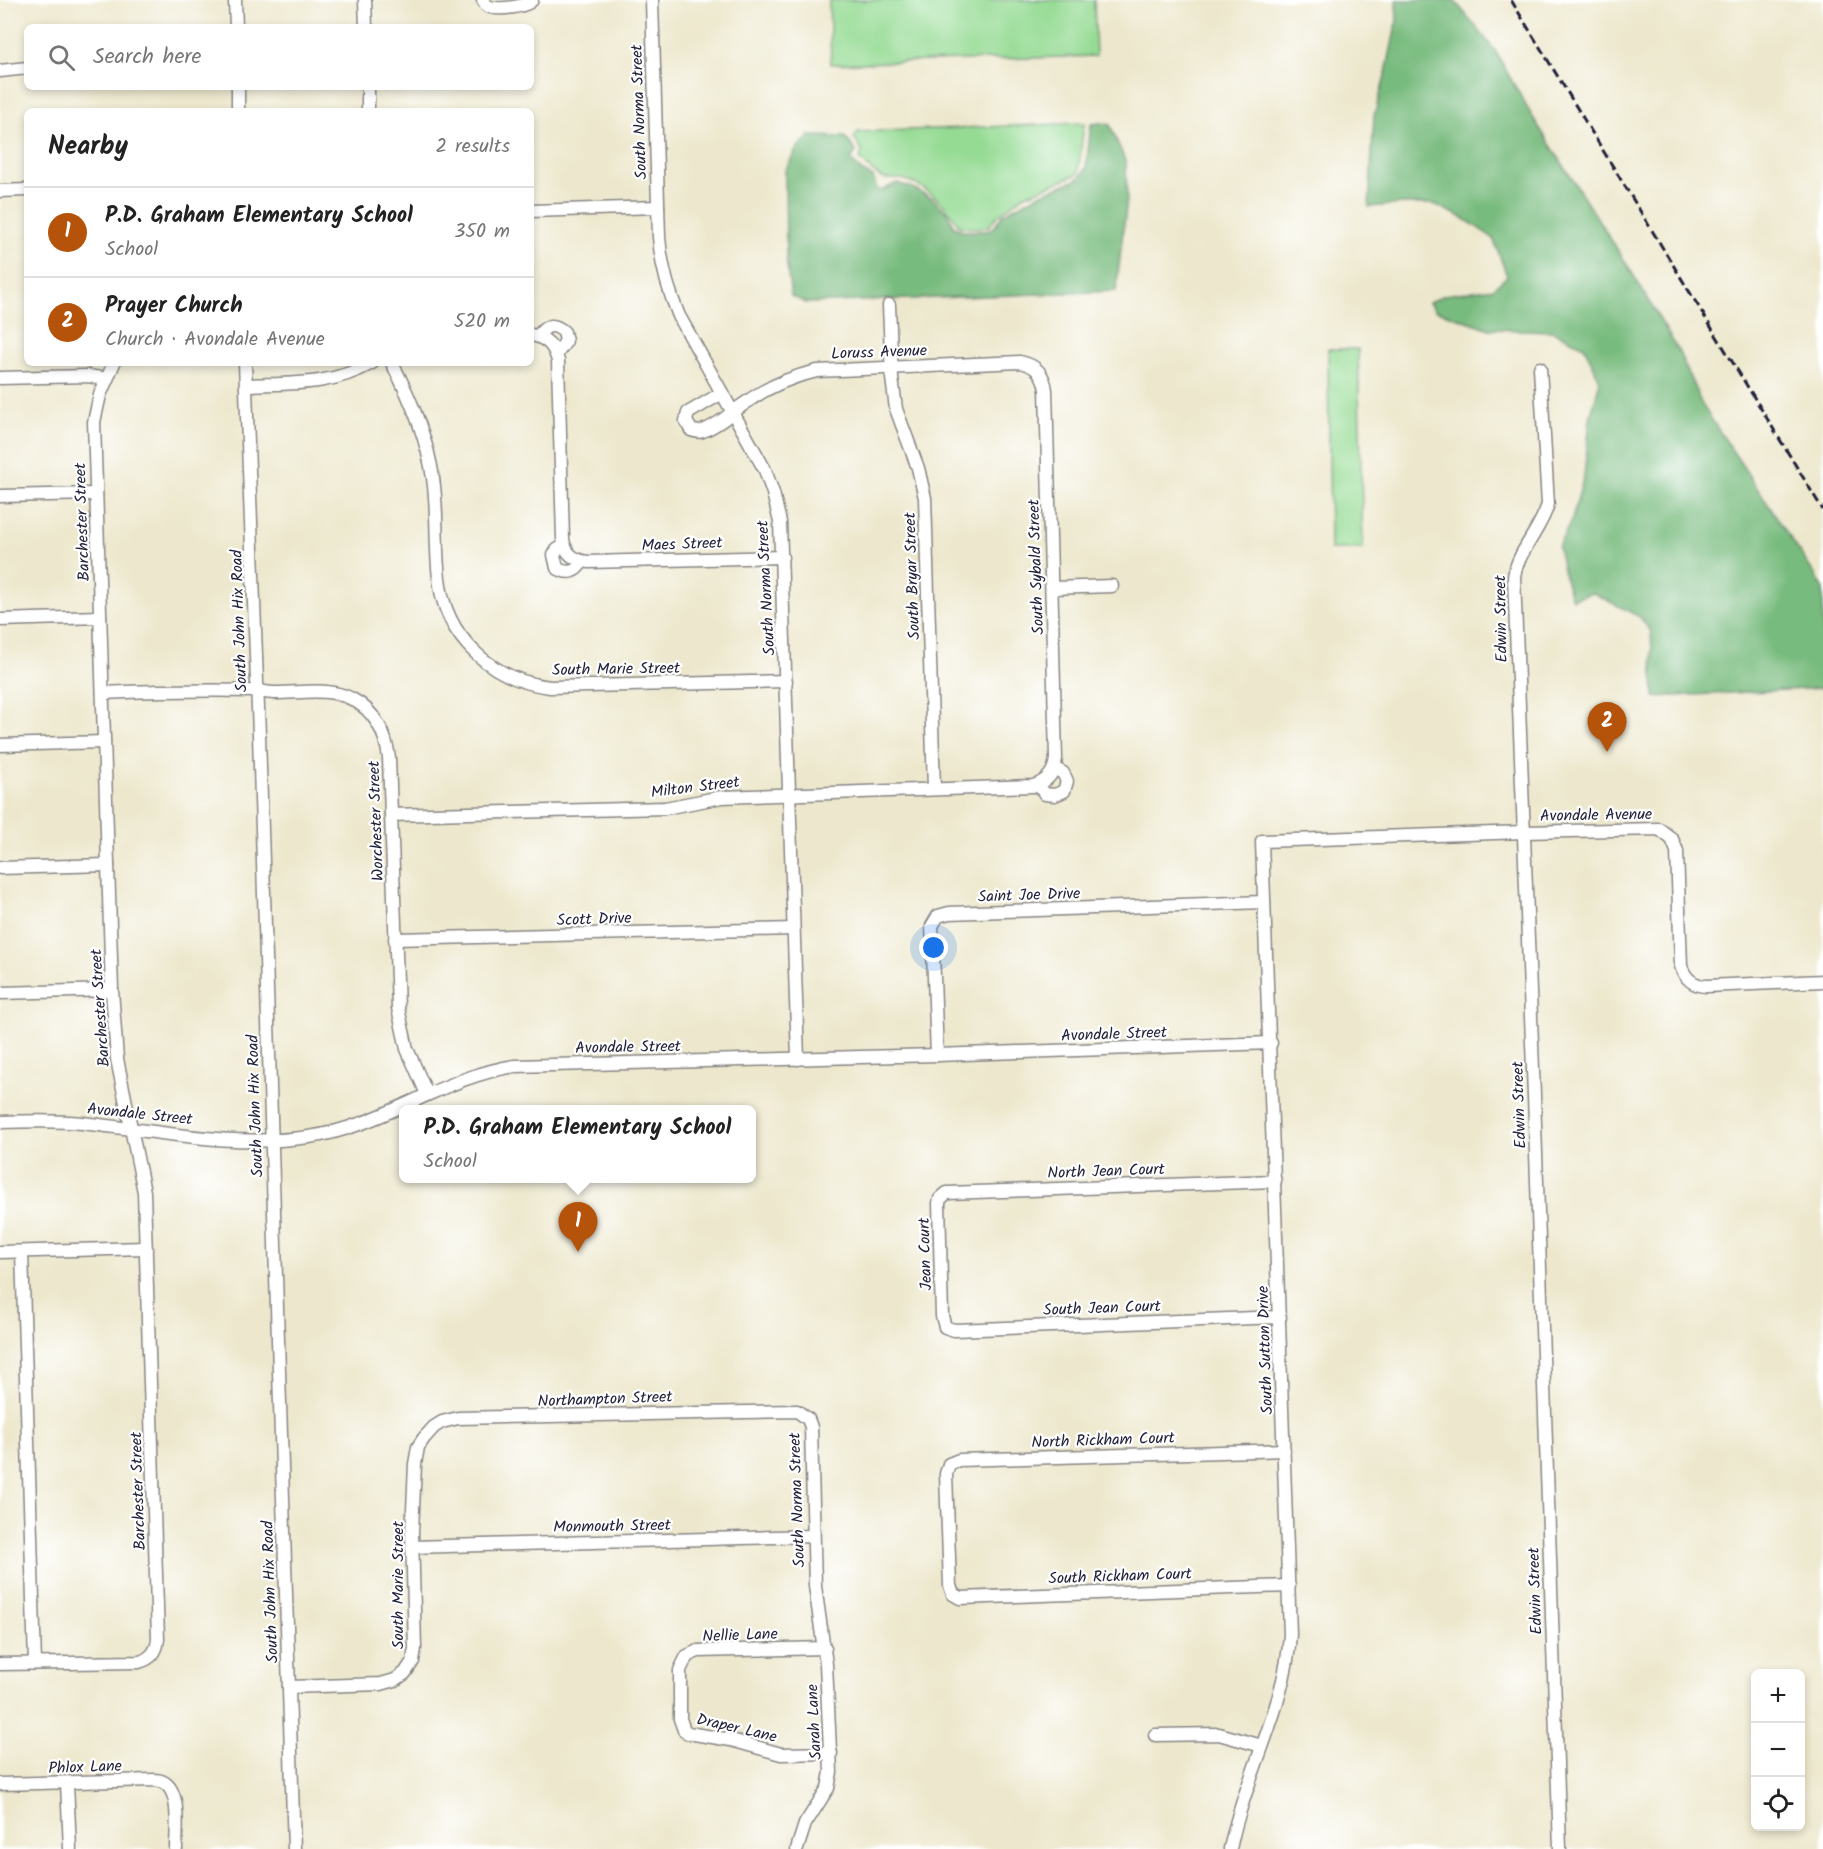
<!DOCTYPE html>
<html lang="en">
<head>
<meta charset="utf-8">
<style>
  :root { --surface:#fff; --page:#f6f6f6; --text:#222; --muted:#767676; --line:#e0e0e0; --accent:#b45309 }
  body { margin:0; font-family:Kalam,sans-serif; background:var(--page); color:var(--text) }
  .controls { position:absolute; right:18px; bottom:18px; display:grid; overflow:hidden; border-radius:9px; box-shadow:0 3px 9px #0003 }
  .controls button { width:54px; height:54px; display:grid; place-items:center; padding:0; border:0; border-bottom:2px solid var(--line); background:var(--surface); color:var(--text); font:30px sans-serif }
  .you { position:absolute; left:934px; top:948px; width:21px; height:21px; margin:-15px; border:4px solid #fff; border-radius:50%; background:#1a73e8; box-shadow:0 0 0 9px #1a73e833 }
  .badge { display:grid; place-items:center; width:39px; height:39px; border-radius:50%; background:var(--accent); color:#fff; font-size:20px; font-weight:700 }
  .pin { position:absolute; translate:-50% -50px; filter:drop-shadow(0 2px 3px #0008) }
  .pin::after { content:''; position:absolute; top:32px; width:21px; height:18px; background:inherit; clip-path:polygon(0 0,100% 0,50% 100%) }
  .popup { position:absolute; left:399px; top:1105px; width:357px; height:78px; box-sizing:border-box; display:grid; place-content:center; border-radius:9px; background:var(--surface); filter:drop-shadow(0 2px 4px #0005); font-size:20px; white-space:nowrap; color:var(--muted) }
  .popup b { font-size:22px; color:var(--text) }
  .popup::after { content:''; position:absolute; left:50%; top:100%; margin-left:-12px; border:12px solid transparent; border-top-color:var(--surface) }
  .list { margin:0; padding:0; list-style:none }
  h2 { display:flex; justify-content:space-between; align-items:center; height:78px; margin:0; padding:0 24px; font-size:26px }
  h2 small { font-size:20px; font-weight:400; color:var(--muted) }
  .list li { display:grid; grid-template-columns:39px 1fr auto; gap:18px; align-items:center; box-sizing:border-box; height:90px; padding:0 24px; border-top:2px solid var(--line) }
  .list b { display:block; font-size:22px; white-space:nowrap }
  .list p { margin:0; font-size:20px; white-space:nowrap; color:var(--muted) }
  .list em { font-size:20px; font-style:normal; color:var(--muted) }
  .icon { flex:none; width:33px; height:33px; fill:none; stroke:currentColor; stroke-width:2; stroke-linecap:round; stroke-linejoin:round }
  .map { position:relative; flex:none; width:1823px; height:1849px; overflow:hidden }
  .search { position:absolute; background:var(--surface); box-shadow:0 3px 9px #0003; left:24px; top:24px; width:510px; height:66px; display:flex; align-items:center; gap:15px; box-sizing:border-box; padding:0 21px; border-radius:9px; color:var(--muted); font-size:22px }
  .panel { position:absolute; background:var(--surface); box-shadow:0 3px 9px #0003; left:24px; top:108px; width:510px; height:258px; border-radius:9px }
  .map>svg:first-child { display:block }
  .green { fill:#96db94; stroke:#5c7e68; stroke-width:1.5 }
  .forest { fill:#78bb7e; stroke:#4d6e5c; stroke-width:1.5 }
  .lines { fill:none; stroke-linecap:round; stroke-linejoin:round }
  .minor-casing { stroke:#888584; stroke-width:15 }
  .minor { stroke:#fff; stroke-width:12 }
  .rail { stroke:#22223b; stroke-width:3; stroke-dasharray:9 4.5; stroke-linecap:butt }
  .labels { text-anchor:middle; stroke-width:4.5; stroke-linejoin:round; paint-order:stroke }
  .street-label { font-size:16px; fill:#22223b; stroke:#fff }
</style>
</head>
<body>
<div class="map">
<svg width="1823" height="1849" viewBox="0 0 1823 1849">
  <rect width="100%" height="100%" fill="#fff"/>
  <filter id="ink" filterUnits="userSpaceOnUse"><feTurbulence type="fractalNoise" baseFrequency=".0167" numOctaves="2"/><feDisplacementMap in="SourceGraphic" scale="12" xChannelSelector="R" yChannelSelector="G"/><feConvolveMatrix kernelMatrix="1 2 1 2 8 2 1 2 1" color-interpolation-filters="sRGB"/></filter>
  <filter id="wash" filterUnits="userSpaceOnUse"><feTurbulence type="fractalNoise" baseFrequency=".008" numOctaves="4" result="noise"/><feDisplacementMap in="SourceGraphic" scale="24" xChannelSelector="R" yChannelSelector="G"/><feGaussianBlur stdDeviation="1.35" result="paint"/><feColorMatrix in="noise" values="0 0 0 0 0 0 0 0 0 0 0 0 0 0 0 0 0 1.4 0 .05"/><feComposite in="paint" operator="in"/></filter>
  <g filter="url(#wash)">
    <rect width="100%" height="100%" fill="#ede8cd"/>
    <!-- green -->
    <g class="green">
      <polygon points="829,0 1094,0 1096,56 831,64"/>
      <path d="M1084 123 1078 174 1023 196 996 217 989 226 980 228 960 227C947 206 927 185 902 179 895 178 888 180 882 178 874 174 867 165 860 160L862 151 854 138 858 132Z"/>
      <polygon points="1328,349 1358,349 1363,549 1330,549"/>
    </g>
    <!-- forest -->
    <g class="forest">
      <polygon points="1396,0 1454,0 1494,49 1532,116 1631,271 1678,350 1702,405 1823,587 1823,688 1654,697 1651,632 1640,617 1593,593 1572,599 1565,579 1558,547 1572,519 1584,476 1590,419 1600,381 1584,346 1552,331 1490,329 1435,310 1429,303 1444,295 1494,288 1507,276 1493,238 1463,218 1434,204 1404,204 1369,207 1374,116 1386,73 1397,20"/>
      <polygon points="1101,123 1110,125 1126,163 1127,199 1116,291 806,303 791,296 786,259 785,171 797,148 810,136 845,137 856,151 851,160 861,171 873,177 876,187 881,191 897,183 913,188 932,198 948,214 954,227 963,231 988,231 996,225 1002,215 1010,210 1038,195 1078,179 1086,168 1091,124"/>
    </g>
  </g>
  <g filter="url(#ink)">
    <g class="lines">
      <!-- minor casing -->
      <g class="minor-casing">
        <g id="minor">
          <polyline points="235,0 236,27"/>
          <polyline points="365,0 366,27"/>
          <path d="M483 0C485 3 486 6 490 7 499 10 527 7 532 0"/>
          <path d="M652 0 659 237C661 265 668 290 679 316L765 470 773 493 780 522 798 1059"/>
          <polyline points="0,71 27,68"/>
          <polyline points="238,87 238,111"/>
          <polyline points="368,87 368,111"/>
          <polyline points="0,191 27,190"/>
          <polyline points="531,211 658,207"/>
          <polyline points="889,305 892,378 896,409 918,468 925,498 934,789"/>
          <path d="M531 335C546 337 555 347 558 361L563 539C565 553 574 561 589 562L782 557"/>
          <path d="M538 336C546 325 553 322 564 332L566 341 556 355"/>
          <polyline points="245,363 259,735 294,1849"/>
          <path d="M392 363C411 399 427 437 433 478 438 511 435 545 439 578 445 638 492 680 550 687L786 681"/>
          <path d="M1540 368 1548 504C1541 530 1517 552 1514 577L1534 1095 1560 1849"/>
          <polyline points="0,378 88,376 107,379"/>
          <path d="M246 385C292 383 331 386 372 363"/>
          <polyline points="0,496 96,494"/>
          <path d="M564 546 557 550 554 555 557 568C568 575 576 572 582 562"/>
          <polyline points="1052,588 1112,586"/>
          <polyline points="0,620 100,617"/>
          <path d="M103 693C153 691 203 690 253 691 261 691 268 693 276 693 302 693 328 687 352 699 375 711 386 734 389 758L398 1008 407 1049 427 1094"/>
          <polyline points="0,745 104,742"/>
          <polyline points="1038,785 1045,794 1055,795 1064,791 1067,781 1063,773 1054,768"/>
          <path d="M391 815 665 808 722 797 1033 786C1047 782 1055 773 1056 758L1046 390C1044 374 1036 365 1020 362L817 371C791 377 765 388 744 404 731 413 720 424 705 430 700 433 696 432 691 430L686 421 688 413 722 393"/>
          <polyline points="0,868 108,865"/>
          <polyline points="395,939 793,929"/>
          <polyline points="0,993 112,990"/>
          <polyline points="937,1055 932,926 938,916 949,913 1264,902"/>
          <path d="M0 1122C27 1121 55 1120 82 1123 157 1131 234 1148 309 1137 381 1127 442 1077 515 1066L937 1055 1271 1043"/>
          <polyline points="1275,1181 947,1193 940,1199 939,1203 942,1316 945,1327 954,1330 1280,1317"/>
          <polyline points="0,1252 146,1248"/>
          <polyline points="22,1252 35,1663"/>
          <polyline points="1284,1450 959,1460 949,1464 946,1474 950,1586 953,1594 960,1598 1289,1586"/>
          <polyline points="412,1547 813,1536"/>
          <polyline points="825,1648 698,1651 687,1656 680,1670 680,1719 684,1730 688,1733 731,1740 781,1754 831,1753"/>
          <path d="M0 1664 139 1662C151 1659 157 1651 158 1639L144 1192 117 1059 112 990 94 422 100 395 114 363"/>
          <polyline points="289,1687 381,1684 395,1680 405,1673 413,1661 415,1648 412,1533 415,1464 418,1447 424,1438 434,1427 442,1422 458,1418 797,1411 808,1419 811,1427 815,1586 826,1664 831,1772 828,1788 805,1824 797,1849"/>
          <polyline points="1155,1735 1219,1734 1262,1746"/>
          <polyline points="67,1783 70,1849"/>
          <path d="M0 1784 154 1780C183 1780 176 1828 176 1849"/>
          <path d="M1230 1849C1244 1778 1286 1707 1290 1634L1262 841 1524 832 1659 829 1672 839 1677 851 1681 966C1685 979 1694 986 1707 986L1823 981"/>
        </g>
      </g>
      <!-- minor -->
      <use href="#minor" class="minor"/>
      <!-- rail -->
      <polyline class="rail" points="1511,0 1823,510"/>
    </g>
  </g>
  <g class="labels">
    <!-- street labels -->
    <g class="street-label">
      <text transform="translate(638 112) rotate(-92)" y="6">South Norma Street</text>
      <text transform="translate(879 351) rotate(-2)" y="6">Loruss Avenue</text>
      <text transform="translate(81 522) rotate(-92)" y="6">Barchester Street</text>
      <text transform="translate(682 543) rotate(-2)" y="6">Maes Street</text>
      <text transform="translate(1035 567) rotate(-92)" y="6">South Sybald Street</text>
      <text transform="translate(911 576) rotate(-92)" y="6">South Bryar Street</text>
      <text transform="translate(765 588) rotate(-93)" y="6">South Norma Street</text>
      <text transform="translate(1500 619) rotate(-91)" y="6">Edwin Street</text>
      <text transform="translate(238 621) rotate(-92)" y="6">South John Hix Road</text>
      <text transform="translate(616 668) rotate(-1)" y="6">South Marie Street</text>
      <text transform="translate(695 786) rotate(-7)" y="6">Milton Street</text>
      <text transform="translate(1596 814) rotate(-1)" y="6">Avondale Avenue</text>
      <text transform="translate(375 821) rotate(-92)" y="6">Worchester Street</text>
      <text transform="translate(1029 894) rotate(-2)" y="6">Saint Joe Drive</text>
      <text transform="translate(594 918) rotate(-2)" y="6">Scott Drive</text>
      <text transform="translate(99 1008) rotate(-94)" y="6">Barchester Street</text>
      <text transform="translate(1114 1033) rotate(-2)" y="6">Avondale Street</text>
      <text transform="translate(628 1046) rotate(-1)" y="6">Avondale Street</text>
      <text transform="translate(1518 1105) rotate(-92)" y="6">Edwin Street</text>
      <text transform="translate(254 1106) rotate(-92)" y="6">South John Hix Road</text>
      <text transform="translate(140 1113) rotate(6)" y="6">Avondale Street</text>
      <text transform="translate(1106 1170) rotate(-2)" y="6">North Jean Court</text>
      <text transform="translate(924 1254) rotate(-92)" y="6">Jean Court</text>
      <text transform="translate(1102 1307) rotate(-2)" y="6">South Jean Court</text>
      <text transform="translate(1264 1350) rotate(-92)" y="6">South Sutton Drive</text>
      <text transform="translate(605 1398) rotate(-2)" y="6">Northampton Street</text>
      <text transform="translate(1103 1439) rotate(-2)" y="6">North Rickham Court</text>
      <text transform="translate(137 1491) rotate(-92)" y="6">Barchester Street</text>
      <text transform="translate(796 1500) rotate(-92)" y="6">South Norma Street</text>
      <text transform="translate(612 1525) rotate(-1)" y="6">Monmouth Street</text>
      <text transform="translate(1120 1575) rotate(-2)" y="6">South Rickham Court</text>
      <text transform="translate(397 1585) rotate(-90)" y="6">South Marie Street</text>
      <text transform="translate(1534 1591) rotate(-92)" y="6">Edwin Street</text>
      <text transform="translate(269 1592) rotate(-92)" y="6">South John Hix Road</text>
      <text transform="translate(740 1634) rotate(-2)" y="6">Nellie Lane</text>
      <text transform="translate(813 1722) rotate(-93)" y="6">Sarah Lane</text>
      <text transform="translate(737 1727) rotate(13)" y="6">Draper Lane</text>
      <text transform="translate(85 1766) rotate(-2)" y="6">Phlox Lane</text>
    </g>
  </g>
</svg>
<div class="controls">
<button>+</button>
<button>−</button>
<button><svg class="icon" aria-label="locate" viewBox="0 0 24 24"><circle cx="12" cy="12" r="6"/><path d="M12 2v4M12 18v4M2 12h4M18 12h4"/></svg></button>
</div>
<div class="you"></div>
<div class="pin badge" style="left:578px;top:1252px">1</div>
<div class="popup"><b>P.D. Graham Elementary School</b>School</div>
<div class="pin badge" style="left:1607px;top:752px">2</div>
<div class="search"><svg class="icon" aria-label="search" viewBox="0 0 24 24"><circle cx="10" cy="10" r="6"/><path d="M15 15l6 6"/></svg>Search here</div>
<section class="panel">
<h2>Nearby<small>2 results</small></h2>
<ul class="list">
<li><span class="badge">1</span><div><b>P.D. Graham Elementary School</b><p>School</p></div><em>350 m</em></li>
<li><span class="badge">2</span><div><b>Prayer Church</b><p>Church · Avondale Avenue</p></div><em>520 m</em></li>
</ul>
</section>
</div>
</body>
</html>
